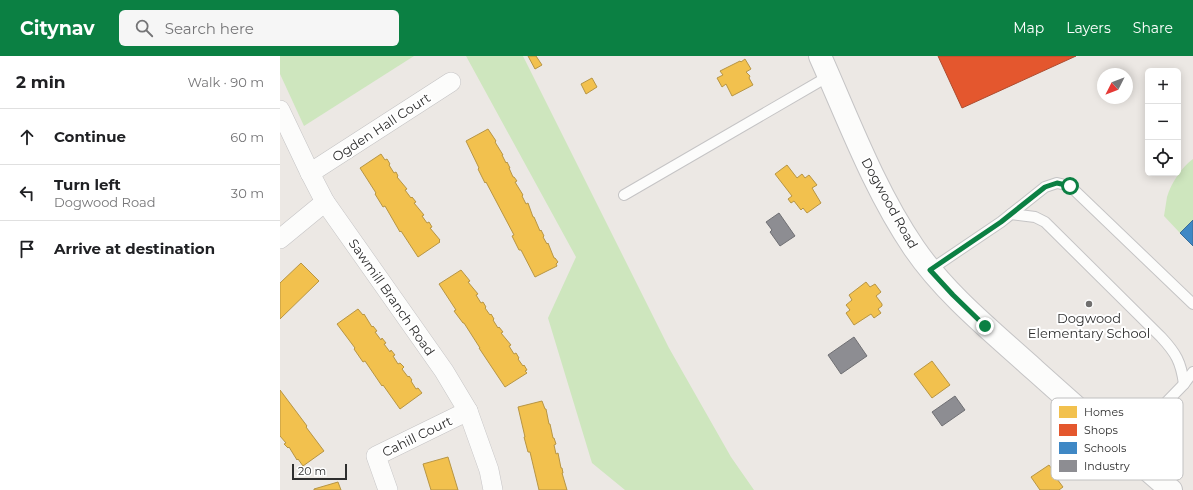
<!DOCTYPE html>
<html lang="en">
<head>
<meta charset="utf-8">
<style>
  :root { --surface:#fff; --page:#f6f6f6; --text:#202124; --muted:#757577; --line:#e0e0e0; --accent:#0b8043 }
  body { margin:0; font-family:Montserrat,sans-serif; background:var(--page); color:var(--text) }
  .controls { position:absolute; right:12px; top:12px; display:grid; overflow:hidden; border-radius:6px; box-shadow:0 2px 10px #0003 }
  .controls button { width:36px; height:36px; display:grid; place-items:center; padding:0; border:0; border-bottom:1px solid var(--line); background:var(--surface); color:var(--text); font:20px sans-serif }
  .compass { position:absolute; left:817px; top:12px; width:36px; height:36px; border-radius:50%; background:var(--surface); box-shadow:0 2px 10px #0003; rotate:228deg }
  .scale { position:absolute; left:12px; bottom:10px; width:55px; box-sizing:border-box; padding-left:4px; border:2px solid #2e2e2e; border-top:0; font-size:11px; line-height:14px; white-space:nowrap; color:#2e2e2e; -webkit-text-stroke:3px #fff; paint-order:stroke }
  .stop { position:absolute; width:12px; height:12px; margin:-9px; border:3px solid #0b8043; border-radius:50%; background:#fff }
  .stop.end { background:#0b8043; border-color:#fff; box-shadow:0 1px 4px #0008 }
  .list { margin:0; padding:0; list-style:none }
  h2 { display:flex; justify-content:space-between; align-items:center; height:52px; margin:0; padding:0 16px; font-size:17px }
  h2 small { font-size:13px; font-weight:400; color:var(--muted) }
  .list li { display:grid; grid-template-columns:26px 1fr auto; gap:12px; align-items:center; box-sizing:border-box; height:56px; padding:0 16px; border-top:1px solid var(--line) }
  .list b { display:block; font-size:15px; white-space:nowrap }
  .list p { margin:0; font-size:13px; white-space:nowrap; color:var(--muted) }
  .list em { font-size:13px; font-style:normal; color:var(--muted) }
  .icon { flex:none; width:22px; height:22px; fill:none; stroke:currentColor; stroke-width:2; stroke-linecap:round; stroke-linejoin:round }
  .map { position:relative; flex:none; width:913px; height:434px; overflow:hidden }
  header { display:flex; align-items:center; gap:24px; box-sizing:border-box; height:56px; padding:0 20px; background:var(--accent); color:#fff }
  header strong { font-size:19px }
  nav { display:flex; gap:22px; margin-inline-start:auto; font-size:14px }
  .search { width:280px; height:36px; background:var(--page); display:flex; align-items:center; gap:10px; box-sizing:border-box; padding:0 14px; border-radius:6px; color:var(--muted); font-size:15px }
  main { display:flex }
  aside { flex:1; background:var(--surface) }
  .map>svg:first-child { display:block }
  .green { fill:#cee6be }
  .homes { fill:#f2c14e; stroke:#b79544 }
  .shops { fill:#e4572e; stroke:#ad4b2e }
  .schools { fill:#3f88c5; stroke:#3a6d98 }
  .industry { fill:#8d8d92; stroke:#707074 }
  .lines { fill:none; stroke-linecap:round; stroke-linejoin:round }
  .lane-casing { stroke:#c5c4c5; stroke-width:12 }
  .street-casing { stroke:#c5c4c5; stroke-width:20 }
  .secondary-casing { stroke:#c5c4c5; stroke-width:24 }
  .lane { stroke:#fcfcfb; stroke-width:10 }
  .street { stroke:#fcfcfb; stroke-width:19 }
  .secondary { stroke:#fcfcfb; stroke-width:22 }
  .route { stroke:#0b8043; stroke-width:5 }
  .poi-dot { fill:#706f6e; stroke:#fff; stroke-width:1.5 }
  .labels { text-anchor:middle; stroke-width:4; stroke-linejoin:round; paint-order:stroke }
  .street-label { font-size:13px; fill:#2e2e2e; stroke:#fff }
  .poi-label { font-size:13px; fill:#2e2e2e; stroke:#fff }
  .key { fill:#fff; stroke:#c0c0c0; stroke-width:1 }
  .key-label { font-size:11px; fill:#2e2e2e }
</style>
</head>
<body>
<header>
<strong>Citynav</strong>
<div class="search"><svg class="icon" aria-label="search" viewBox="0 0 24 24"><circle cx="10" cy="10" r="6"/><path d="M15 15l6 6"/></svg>Search here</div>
<nav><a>Map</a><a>Layers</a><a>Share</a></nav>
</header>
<main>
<aside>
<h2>2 min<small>Walk · 90 m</small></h2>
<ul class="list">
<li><svg class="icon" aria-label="ahead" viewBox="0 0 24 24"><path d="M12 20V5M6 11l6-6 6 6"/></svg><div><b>Continue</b></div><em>60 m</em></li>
<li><svg class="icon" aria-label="left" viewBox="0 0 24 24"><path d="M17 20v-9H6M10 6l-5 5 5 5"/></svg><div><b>Turn left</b><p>Dogwood Road</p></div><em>30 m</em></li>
<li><svg class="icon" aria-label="arrive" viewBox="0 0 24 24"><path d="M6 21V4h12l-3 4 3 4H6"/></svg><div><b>Arrive at destination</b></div></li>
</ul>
</aside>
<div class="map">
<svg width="913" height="434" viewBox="0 0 913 434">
  <rect width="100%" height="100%" fill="#ece8e4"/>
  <!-- green -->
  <g class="green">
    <polygon points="0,0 134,0 24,70 0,18"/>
    <polygon points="186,0 243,0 389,292 451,401 474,434 345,434 312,407 268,262 296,201"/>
    <path d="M913 103V164L900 177 884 160C885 154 886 147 887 141 891 127 902 111 913 103Z"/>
  </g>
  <!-- homes -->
  <g class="homes">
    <polygon points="248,0 256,0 262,9 255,13"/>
    <polygon points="465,3 471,13 466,16 470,20 469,22 473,29 452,40 446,28 442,31 437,22 443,19 440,15 460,5 461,6"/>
    <polygon points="312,22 317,31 306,38 301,28"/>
    <polygon points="208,73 216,85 215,86 223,99 222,99 226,107 227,106 230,112 229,112 233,121 234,121 237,125 235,126 243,139 242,140 246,148 248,147 253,161 254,161 260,175 261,174 264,180 263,181 267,188 268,187 274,202 275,202 278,206 276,208 277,210 255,221 241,194 239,194 232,180 234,179 206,126 205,127 198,113 199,112 186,85"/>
    <polygon points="101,98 105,104 107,103 110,108 109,109 114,117 116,116 118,120 117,121 127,133 125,134 131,142 132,141 136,146 134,147 144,159 142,160 147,167 149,166 152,171 150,172 160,184 159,185 160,186 138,201 121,175 120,176 105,150 103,151 95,138 96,137 80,112"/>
    <polygon points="507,109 517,122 522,118 525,122 529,119 537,129 532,132 541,147 527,157 523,152 521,154 514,145 511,147 508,143 512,140 495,118"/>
    <polygon points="21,207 39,225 0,263 0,227"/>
    <polygon points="181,214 190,225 188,226 198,238 196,239 201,247 203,246 206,251 205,252 210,259 211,258 214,263 213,264 218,272 219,271 223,276 221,277 231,289 229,290 234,298 236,297 239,302 238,303 243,310 244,309 247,314 245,315 247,317 225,331 199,292 200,292 184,267 183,267 174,255 176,254 159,228"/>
    <polygon points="586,226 590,231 595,228 601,236 596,240 602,248 602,250 598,253 601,257 594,262 591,258 574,269 566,257 570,254 566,249 572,244 569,239"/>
    <polygon points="78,253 83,259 84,258 92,271 93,270 97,275 95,276 101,284 102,282 106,287 104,288 110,296 111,294 115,299 113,300 118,308 120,307 124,311 122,313 128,321 129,320 132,324 131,325 136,333 138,332 142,337 120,353 103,329 102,330 85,305 83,306 74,293 75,292 57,268"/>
    <polygon points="652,305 670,329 652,342 634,318"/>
    <polygon points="0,334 27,370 26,371 44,395 23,410 18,403 17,404 9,391 8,392 4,388 6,387 0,380"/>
    <polygon points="262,345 265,353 266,353 269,368 270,368 273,382 274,382 276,388 274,389 276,398 278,397 281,412 282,412 283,417 282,417 287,434 259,434 250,396 248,396 244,381 245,381 238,351"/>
    <polygon points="168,401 178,434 151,434 143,408"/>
    <polygon points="769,409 772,413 777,409 784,419 777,423 783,431 779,434 760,434 751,421"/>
    <polygon points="58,426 61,434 34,434 34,433"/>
  </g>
  <!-- shops -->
  <polygon class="shops" points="658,0 796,0 682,52"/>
  <!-- schools -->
  <polygon class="schools" points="913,164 913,190 900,177"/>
  <!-- industry -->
  <g class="industry">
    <polygon points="499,157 515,180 500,190 490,176 492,174 486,166"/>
    <polygon points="574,281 587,300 561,318 548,299"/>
    <polygon points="675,340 685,354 662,370 652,356"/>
  </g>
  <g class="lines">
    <!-- lane casing -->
    <g class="lane-casing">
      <g id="lane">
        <polyline points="344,139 549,20"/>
        <path d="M731 158 755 161 765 166 881 281C896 297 901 306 904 328"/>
        <polyline points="650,214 721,166 765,131 777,127 790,130 913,248"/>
        <polyline points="842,392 904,328 913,316"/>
      </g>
    </g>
    <!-- street casing -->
    <g class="street-casing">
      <g id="street">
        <polyline points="0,54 30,117 45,146 164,315 188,355 209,414 213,434"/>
        <polyline points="30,117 171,26"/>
        <polyline points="0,183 45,146"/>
        <polyline points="108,434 96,400 188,355"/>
      </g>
    </g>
    <!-- secondary casing -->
    <g class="secondary-casing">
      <path id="secondary" d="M540 0C569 65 594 133 634 192 665 237 708 272 748 308 795 350 843 393 891 434"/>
    </g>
    <!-- lane -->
    <use href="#lane" class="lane"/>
    <!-- street -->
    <use href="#street" class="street"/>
    <!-- secondary -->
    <use href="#secondary" class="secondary"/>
  </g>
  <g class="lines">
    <!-- route -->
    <polyline class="route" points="705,270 673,239 650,214 721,166 765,131 777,127 790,130"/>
  </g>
  <!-- markers -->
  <circle class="poi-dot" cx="809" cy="248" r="4"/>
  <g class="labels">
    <!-- street labels -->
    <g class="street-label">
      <text transform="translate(101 71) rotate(-33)" y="5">Ogden Hall Court</text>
      <text transform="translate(610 147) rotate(61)" y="5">Dogwood Road</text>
      <text transform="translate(112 241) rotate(55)" y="5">Sawmill Branch Road</text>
      <text transform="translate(137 380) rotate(-26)" y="5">Cahill Court</text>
    </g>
    <!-- poi labels -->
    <g class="poi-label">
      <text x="809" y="267">Dogwood<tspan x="809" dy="15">Elementary School</tspan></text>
    </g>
  </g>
  <!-- legend -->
  <rect x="771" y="342" width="132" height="82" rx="6" class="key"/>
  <rect x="779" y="350" width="18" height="12" fill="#f2c14e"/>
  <rect x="779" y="368" width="18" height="12" fill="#e4572e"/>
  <rect x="779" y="386" width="18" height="12" fill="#3f88c5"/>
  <rect x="779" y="404" width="18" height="12" fill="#8d8d92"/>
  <g class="key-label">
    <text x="804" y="360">Homes</text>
    <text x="804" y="378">Shops</text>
    <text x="804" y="396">Schools</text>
    <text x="804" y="414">Industry</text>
  </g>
</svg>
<div class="controls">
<button>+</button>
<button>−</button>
<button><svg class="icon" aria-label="locate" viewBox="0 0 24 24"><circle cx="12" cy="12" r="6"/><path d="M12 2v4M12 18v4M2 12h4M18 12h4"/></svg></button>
</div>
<svg class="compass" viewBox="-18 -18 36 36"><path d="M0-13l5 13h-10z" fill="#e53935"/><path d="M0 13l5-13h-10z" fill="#757577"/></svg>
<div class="scale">20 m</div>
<div class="stop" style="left:790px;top:130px"></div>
<div class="stop end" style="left:705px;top:270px"></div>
</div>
</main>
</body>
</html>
